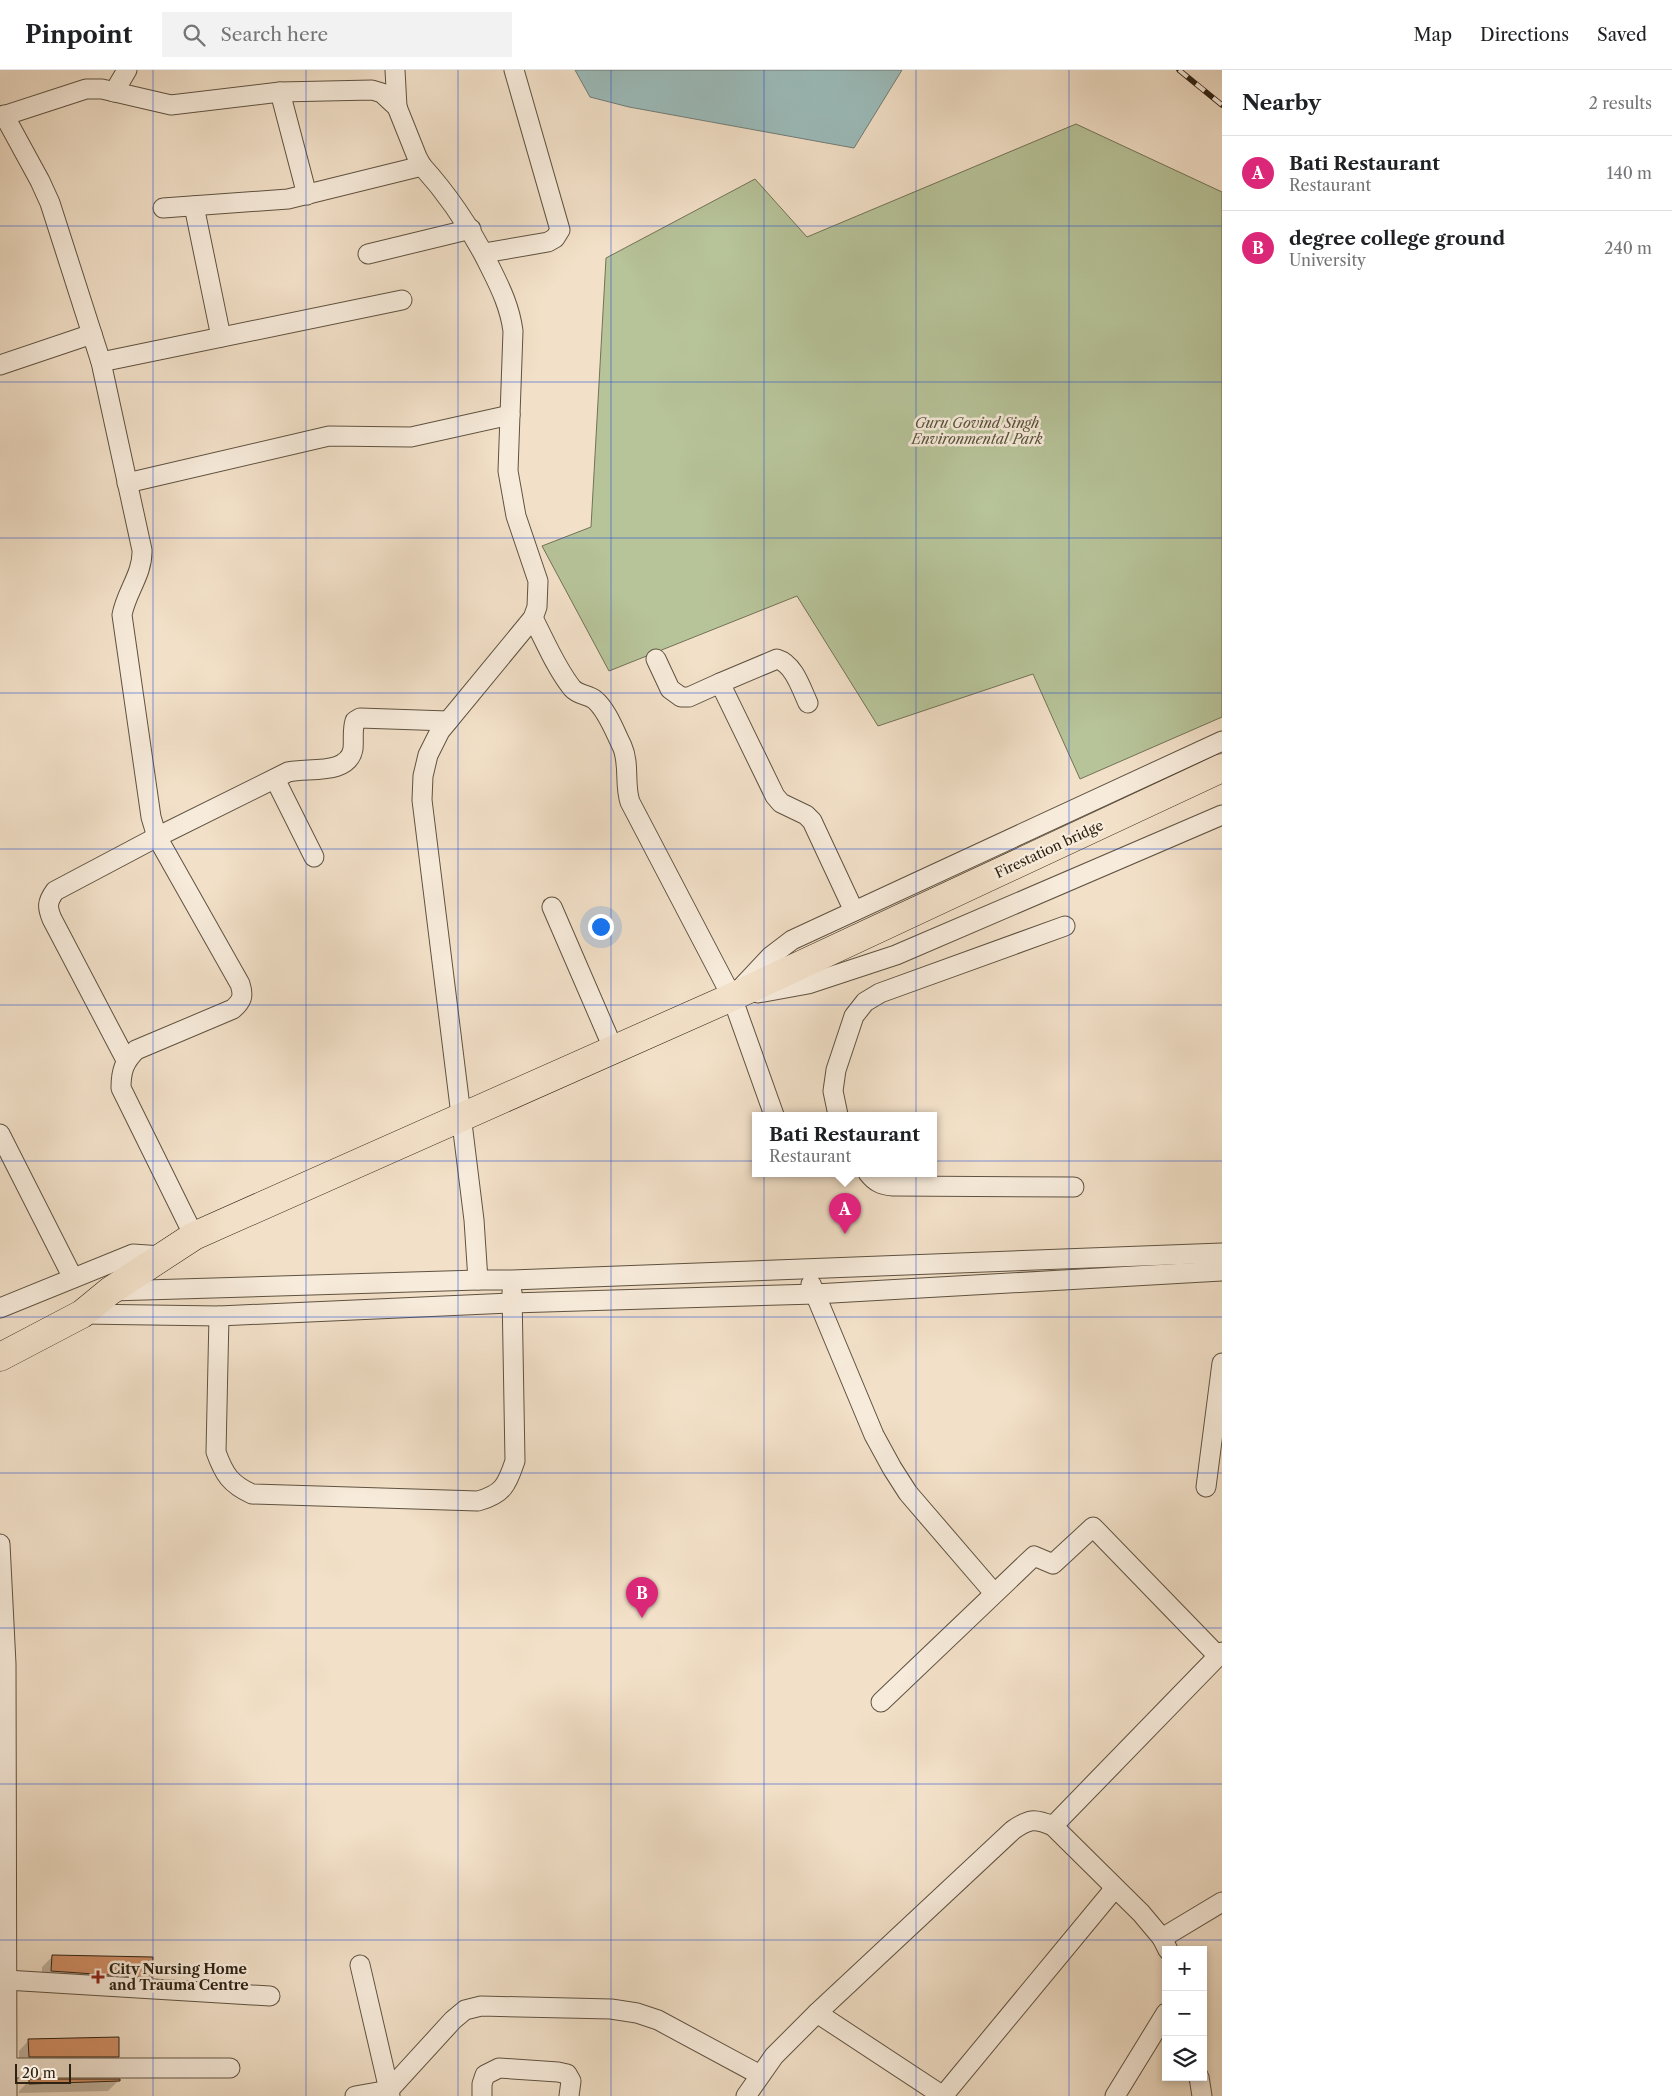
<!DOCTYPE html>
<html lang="en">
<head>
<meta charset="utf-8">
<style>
  :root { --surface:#fff; --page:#f2f2f2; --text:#202124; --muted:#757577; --line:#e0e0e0; --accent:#db2777 }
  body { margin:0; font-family:"Libre Caslon Text",serif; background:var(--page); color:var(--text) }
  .controls { position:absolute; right:15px; bottom:15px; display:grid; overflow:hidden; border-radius:0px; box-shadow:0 2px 8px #0003 }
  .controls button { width:45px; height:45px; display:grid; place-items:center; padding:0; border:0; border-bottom:1px solid var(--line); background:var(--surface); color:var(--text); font:25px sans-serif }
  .scale { position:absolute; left:15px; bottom:12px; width:56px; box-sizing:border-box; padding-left:5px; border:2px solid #2e2213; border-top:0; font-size:14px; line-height:18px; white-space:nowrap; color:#2e2213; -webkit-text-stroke:4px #f7ebdb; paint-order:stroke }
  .you { position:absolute; left:600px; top:856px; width:18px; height:18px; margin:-12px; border:4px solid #fff; border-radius:50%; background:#1a73e8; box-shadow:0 0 0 8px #1a73e833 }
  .badge { display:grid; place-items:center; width:32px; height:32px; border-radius:50%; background:var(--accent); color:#fff; font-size:16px; font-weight:700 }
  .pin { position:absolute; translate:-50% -41px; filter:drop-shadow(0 1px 2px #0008) }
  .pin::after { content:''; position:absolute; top:26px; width:18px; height:15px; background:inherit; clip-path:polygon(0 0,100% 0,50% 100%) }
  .popup { position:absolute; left:752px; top:1042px; width:185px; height:65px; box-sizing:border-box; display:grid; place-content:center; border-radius:0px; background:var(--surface); filter:drop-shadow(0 1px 4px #0005); font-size:16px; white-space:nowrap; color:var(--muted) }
  .popup b { font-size:19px; color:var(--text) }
  .popup::after { content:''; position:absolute; left:50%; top:100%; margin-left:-10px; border:10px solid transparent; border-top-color:var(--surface) }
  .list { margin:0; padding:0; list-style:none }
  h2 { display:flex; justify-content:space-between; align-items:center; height:65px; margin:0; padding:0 20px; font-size:21px }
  h2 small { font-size:16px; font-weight:400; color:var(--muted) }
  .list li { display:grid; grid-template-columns:32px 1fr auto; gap:15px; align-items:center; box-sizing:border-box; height:75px; padding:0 20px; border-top:1px solid var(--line) }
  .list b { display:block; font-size:19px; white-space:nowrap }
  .list p { margin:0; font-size:16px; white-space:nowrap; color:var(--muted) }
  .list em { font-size:16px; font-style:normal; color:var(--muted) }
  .icon { flex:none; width:28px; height:28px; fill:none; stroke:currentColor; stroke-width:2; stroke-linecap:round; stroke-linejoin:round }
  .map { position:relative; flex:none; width:1222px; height:2026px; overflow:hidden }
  header { display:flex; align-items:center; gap:30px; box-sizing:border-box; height:70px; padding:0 25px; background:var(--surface); border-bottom:1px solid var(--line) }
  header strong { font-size:24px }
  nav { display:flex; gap:28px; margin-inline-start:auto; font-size:18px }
  .search { width:350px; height:45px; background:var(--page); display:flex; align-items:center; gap:12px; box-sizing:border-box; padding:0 18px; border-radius:0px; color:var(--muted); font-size:19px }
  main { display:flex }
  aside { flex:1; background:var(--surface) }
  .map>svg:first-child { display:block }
  .green { fill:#b7c399; stroke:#727256 }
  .water { fill:#9cbcbb; stroke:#707e78 }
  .shadow { fill:#0003 }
  .building { fill:#d29067; stroke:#2e2213 }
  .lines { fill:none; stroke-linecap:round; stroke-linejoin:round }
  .minor-casing { stroke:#5f5240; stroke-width:21 }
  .highway-casing { stroke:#2e2213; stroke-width:29 }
  .minor { stroke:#f7ebdb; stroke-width:19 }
  .highway { stroke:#f2e0c8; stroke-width:28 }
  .rail-casing { stroke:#2e2213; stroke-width:5.5 }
  .rail { stroke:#f7ebdb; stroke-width:4; stroke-dasharray:11; stroke-linecap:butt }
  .grid { fill:none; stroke:#1d4ed8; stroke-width:1; stroke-opacity:0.55 }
  .poi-dot { fill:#8f2418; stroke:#f7ebdb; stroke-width:2 }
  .labels { text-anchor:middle; stroke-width:5; stroke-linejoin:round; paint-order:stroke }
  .park-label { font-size:14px; font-style:italic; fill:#57523b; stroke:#f7ebdb }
  .street-label { font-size:14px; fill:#2e2213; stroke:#f7ebdb }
  .poi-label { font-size:14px; font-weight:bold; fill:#2e2213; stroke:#f7ebdb; text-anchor:start }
</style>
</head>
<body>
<header>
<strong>Pinpoint</strong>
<div class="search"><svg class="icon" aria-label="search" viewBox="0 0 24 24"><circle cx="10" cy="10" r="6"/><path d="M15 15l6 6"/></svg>Search here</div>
<nav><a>Map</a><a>Directions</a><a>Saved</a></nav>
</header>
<main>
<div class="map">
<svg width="1222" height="2026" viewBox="0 0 1222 2026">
  <rect width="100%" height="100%" fill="#f2e0c8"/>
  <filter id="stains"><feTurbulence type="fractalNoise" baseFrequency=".004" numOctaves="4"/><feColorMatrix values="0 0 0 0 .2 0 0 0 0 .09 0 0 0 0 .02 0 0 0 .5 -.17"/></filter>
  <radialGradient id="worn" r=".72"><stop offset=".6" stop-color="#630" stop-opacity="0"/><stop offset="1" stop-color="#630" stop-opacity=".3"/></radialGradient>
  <!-- green -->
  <polygon class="green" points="1076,54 1222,122 1222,647 1080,709 1033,604 878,656 797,526 609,601 542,476 591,457 606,188 755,109 807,167"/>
  <!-- water -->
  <polygon class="water" points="575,0 902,0 854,78 629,37 590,27"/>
  <!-- shadow -->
  <g class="shadow">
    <polygon points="52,1887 151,1907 141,1917 42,1911 42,1897"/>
    <polygon points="29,1970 118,1986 108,1996 19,1996 19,1981"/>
    <polygon points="30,2010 119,2010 108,2021 19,2023 19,2021"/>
  </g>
  <!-- building -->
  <g class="building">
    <polygon points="52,1885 153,1887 152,1908 51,1901"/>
    <polygon points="119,1967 119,1987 29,1987 28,1969"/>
    <polygon points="29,2009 120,2009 120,2011 29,2014"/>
  </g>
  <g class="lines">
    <!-- minor casing -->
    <g class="minor-casing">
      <g id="minor">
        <polyline points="395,0 397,37"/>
        <polyline points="114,22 127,0"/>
        <polyline points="280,22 307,125"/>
        <polyline points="4,45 40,111 50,133 92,264"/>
        <path d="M0 47 86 19H102L171 35 280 22 372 20 382 23 397 37 417 87 422 96C451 128 472 160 491 199 501 219 510 238 513 261L508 401 516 446 538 511 537 537 533 548 440 661 428 685 423 706 422 730 474 1150 478 1210"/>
        <polyline points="194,136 221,267"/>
        <polyline points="163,138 288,129 422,96"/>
        <polyline points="484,183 548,172 555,168 560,160 514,0"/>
        <polyline points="368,184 471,159"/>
        <polyline points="101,292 402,230"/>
        <path d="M0 295 92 264 101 292 142 480C143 504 126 522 122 545L151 747 157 767 240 914C244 926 242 931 233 939L136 980C124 992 121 1001 121 1018L194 1166"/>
        <polyline points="127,413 329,366 411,367 510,345"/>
        <path d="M533 548C545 571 556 598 572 618 579 626 588 624 595 630 607 640 615 662 622 676 630 694 624 714 630 732L732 927 774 1045"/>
        <polyline points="656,589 670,619 681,627 689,627 720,613 775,726 781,733 806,745 812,751 854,841"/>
        <path d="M720 613 777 589C794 594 801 618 808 633"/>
        <polyline points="275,709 314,787"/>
        <polyline points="552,837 613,978"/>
        <polyline points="740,919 771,886 792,870 1222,671"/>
        <polyline points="758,923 808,914 896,885 1222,745"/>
        <path d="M126 990 52 849C47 837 47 832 55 821L157 767 288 702C307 697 348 706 353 679 354 669 352 661 355 651L360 648 448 651"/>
        <polyline points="838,1045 833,1021 836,1000 854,946 865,932 880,923 1065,856"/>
        <polyline points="0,1064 73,1208"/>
        <path d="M868 1103C875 1112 881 1115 893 1116L1074 1117"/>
        <polyline points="811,1214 874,1365 892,1398 908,1423 994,1523"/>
        <polyline points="111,1221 478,1210 512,1210 1222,1183"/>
        <polyline points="0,1238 133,1184 162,1186"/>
        <polyline points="82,1244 219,1246 512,1233 815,1224 1222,1201"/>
        <path d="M219 1246 216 1382C224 1404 230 1414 252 1424L478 1431C503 1424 507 1415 515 1391L512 1222"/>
        <polyline points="1206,1417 1222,1293"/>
        <polyline points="0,1474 6,1594 7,2026"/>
        <polyline points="881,1632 1034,1486 1053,1494 1093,1457 1218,1586"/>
        <polyline points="1053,1756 1222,1582"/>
        <polyline points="1162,1868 1222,1832"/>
        <polyline points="360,1895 389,2020"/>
        <polyline points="6,1910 270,1926"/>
        <polyline points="817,1943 943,2026 1115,1818"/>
        <polyline points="7,1998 230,1998"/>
        <polyline points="1199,2007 1202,2026"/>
        <polyline points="389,2020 453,1950 465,1940 481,1936 611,1939 637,1943 658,1950 760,2005"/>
        <polyline points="355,2026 389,2020 390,2026"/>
        <polyline points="482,2026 482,2014 485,2005 499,1998 558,2002 567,2004 571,2011 569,2026"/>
        <path d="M746 2026 774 1986 817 1943 1013 1760C1029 1749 1034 1748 1053 1756L1141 1843 1162 1868 1168 1880"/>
        <polyline points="1115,2026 1166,1943"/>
      </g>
    </g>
    <!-- highway casing -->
    <g class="highway-casing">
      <polyline id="highway" points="0,1287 82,1244 110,1221 194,1166 732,927 1222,698"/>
    </g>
    <!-- minor -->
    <use href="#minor" class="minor"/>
    <!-- highway -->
    <use href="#highway" class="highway"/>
    <!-- rail casing -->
    <g class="rail-casing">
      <polyline id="rail" points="1179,0 1222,35"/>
    </g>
    <!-- rail -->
    <use href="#rail" class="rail"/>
  </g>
  <!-- grid -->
  <path class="grid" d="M153 0V2026M306 0V2026M458 0V2026M611 0V2026M764 0V2026M916 0V2026M1069 0V2026M0 156H1222M0 312H1222M0 468H1222M0 623H1222M0 779H1222M0 935H1222M0 1091H1222M0 1247H1222M0 1403H1222M0 1558H1222M0 1714H1222M0 1870H1222"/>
  <!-- markers -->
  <path class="poi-dot" d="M95.5 1899.5h5v5h5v5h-5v5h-5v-5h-5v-5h5z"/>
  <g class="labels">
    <!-- park labels -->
    <g class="park-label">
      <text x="977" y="358">Guru Govind Singh<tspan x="977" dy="16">Environmental Park</tspan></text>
    </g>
    <!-- street labels -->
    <g class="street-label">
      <text transform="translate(1049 779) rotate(-25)" y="5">Firestation bridge</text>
    </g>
    <!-- poi labels -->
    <g class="poi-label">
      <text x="109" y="1904">City Nursing Home<tspan x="109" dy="16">and Trauma Centre</tspan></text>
    </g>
  </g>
  <rect width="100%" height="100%" filter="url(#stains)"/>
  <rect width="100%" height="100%" fill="url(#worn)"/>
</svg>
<div class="controls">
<button>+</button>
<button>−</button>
<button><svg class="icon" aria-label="layers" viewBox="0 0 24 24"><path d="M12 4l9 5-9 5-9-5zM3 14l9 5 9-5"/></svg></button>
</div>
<div class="scale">20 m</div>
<div class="you"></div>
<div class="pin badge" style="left:845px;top:1164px">A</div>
<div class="popup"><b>Bati Restaurant</b>Restaurant</div>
<div class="pin badge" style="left:642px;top:1548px">B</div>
</div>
<aside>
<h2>Nearby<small>2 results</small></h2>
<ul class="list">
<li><span class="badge">A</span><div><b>Bati Restaurant</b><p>Restaurant</p></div><em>140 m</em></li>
<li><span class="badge">B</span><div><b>degree college ground</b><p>University</p></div><em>240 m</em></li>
</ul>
</aside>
</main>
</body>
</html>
